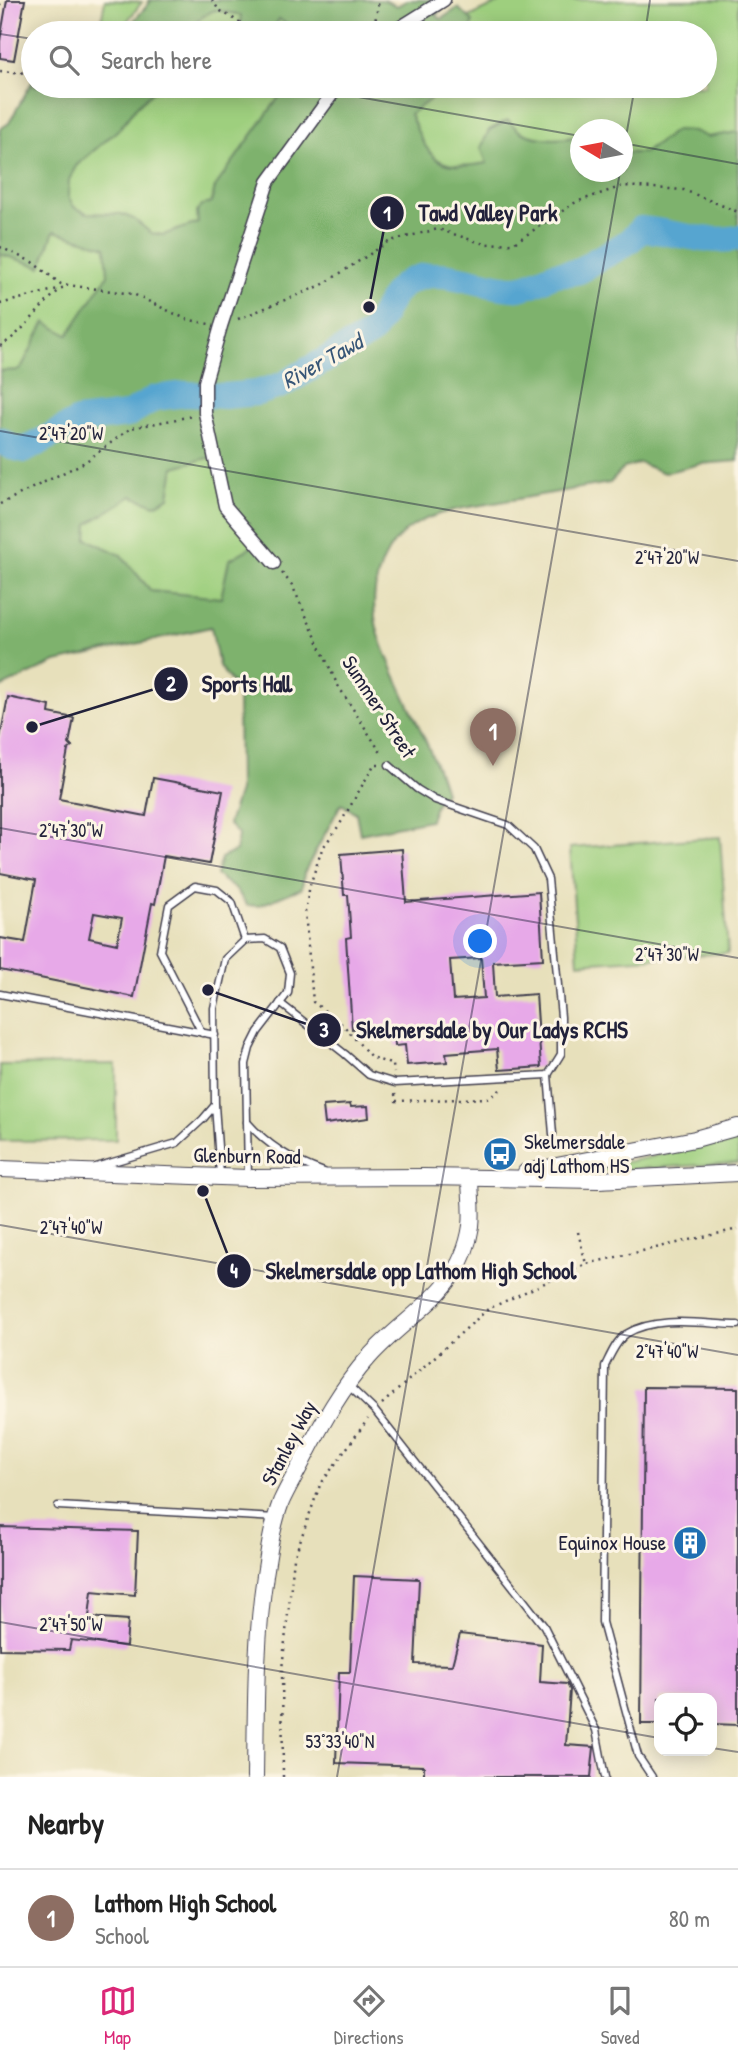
<!DOCTYPE html>
<html lang="en">
<head>
<meta charset="utf-8">
<style>
  :root { --surface:#fff; --page:#f2f2f2; --text:#222; --muted:#767676; --line:#e0e0e0; --accent:#db2777 }
  body { margin:0; font-family:"Patrick Hand",sans-serif; background:var(--page); color:var(--text) }
  .controls { position:absolute; right:21px; bottom:21px; display:grid; overflow:hidden; border-radius:14px; box-shadow:0 4px 18px #0003 }
  .controls button { width:63px; height:63px; display:grid; place-items:center; padding:0; border:0; border-bottom:2px solid var(--line); background:var(--surface); color:var(--text); font:35px sans-serif }
  .compass { position:absolute; left:570px; top:119px; width:63px; height:63px; border-radius:50%; background:var(--surface); box-shadow:0 4px 18px #0003; rotate:280deg }
  .you { position:absolute; left:481px; top:942px; width:24px; height:24px; margin:-18px; border:5px solid #fff; border-radius:50%; background:#1a73e8; box-shadow:0 0 0 10px #1a73e833 }
  .badge { display:grid; place-items:center; width:46px; height:46px; border-radius:50%; background:var(--accent); color:#fff; font-size:23px; font-weight:700 }
  .pin { position:absolute; translate:-50% -58px; filter:drop-shadow(0 2px 4px #0008) }
  .pin::after { content:''; position:absolute; top:37px; width:24px; height:21px; background:inherit; clip-path:polygon(0 0,100% 0,50% 100%) }
  .list { margin:0; padding:0; list-style:none }
  h2 { display:flex; justify-content:space-between; align-items:center; height:91px; margin:0; padding:0 28px; font-size:30px }
  h2 small { font-size:23px; font-weight:400; color:var(--muted) }
  .list li { display:grid; grid-template-columns:46px 1fr auto; gap:21px; align-items:center; box-sizing:border-box; height:98px; padding:0 28px; border-top:2px solid var(--line) }
  .list b { display:block; font-size:26px; white-space:nowrap }
  .list p { margin:0; font-size:23px; white-space:nowrap; color:var(--muted) }
  .list em { font-size:23px; font-style:normal; color:var(--muted) }
  .icon { flex:none; width:38px; height:38px; fill:none; stroke:currentColor; stroke-width:2; stroke-linecap:round; stroke-linejoin:round }
  .map { position:relative; flex:none; width:738px; height:1777px; overflow:hidden }
  .search { position:absolute; background:var(--surface); box-shadow:0 4px 18px #0003; left:21px; right:21px; top:21px; height:77px; display:flex; align-items:center; gap:18px; box-sizing:border-box; padding:0 24px; border-radius:38px; color:var(--muted); font-size:26px }
  .sheet { height:189px; background:var(--surface) }
  nav { display:flex; justify-content:space-around; align-items:center; box-sizing:border-box; height:98px; border-top:2px solid var(--line); background:var(--surface); font-size:19px; color:var(--muted) }
  nav a { display:grid; justify-items:center; gap:4px }
  nav .on { color:var(--accent) }
  .map>svg:first-child { display:block }
  .green { fill:#9ecf7e; stroke:#60785c; stroke-width:2; fill-rule:evenodd }
  .forest { fill:#7eb26d; stroke:#506a54; stroke-width:2; fill-rule:evenodd }
  .lines { fill:none; stroke-linecap:round; stroke-linejoin:round }
  .river { stroke:#57a5d0; stroke-width:26 }
  .building { fill:#e7a9e8; fill-rule:evenodd }
  .service-casing { stroke:#403e4e; stroke-width:9 }
  .minor-casing { stroke:#403e4e; stroke-width:15 }
  .tertiary-casing { stroke:#403e4e; stroke-width:18 }
  .path { stroke:#403e4e; stroke-width:2.5; stroke-dasharray:2 5; stroke-linecap:butt }
  .service { stroke:#fff; stroke-width:6 }
  .minor { stroke:#fff; stroke-width:12 }
  .tertiary { stroke:#fff; stroke-width:16 }
  .ticks { fill:none; stroke:#22223b; stroke-width:2; stroke-opacity:0.45 }
  .labels { text-anchor:middle; stroke-width:6; stroke-linejoin:round; paint-order:stroke }
  .street-label { font-size:21px; fill:#22223b; stroke:#fcf5e5 }
  .poi-label { font-size:21px; fill:#22223b; stroke:#fcf5e5; text-anchor:start }
  .water-label { font-size:23px; font-style:italic; fill:#375677; stroke:#fcf5e5 }
  .ticks-label { font-size:18px; text-anchor:middle; fill:#22223b; stroke:#fcf5e5; stroke-width:6; stroke-linejoin:round; paint-order:stroke }
  .leader { fill:none; stroke:#22223b; stroke-width:2.5 }
  .callout-dot { fill:#22223b; stroke:#fcf5e5; stroke-width:2.5 }
  .mark-label { font-size:21px; text-anchor:middle; font-weight:bold; fill:#fff }
  .callout-label { font-size:23px; text-anchor:middle; font-weight:bold; fill:#22223b; stroke:#fcf5e5; stroke-width:6; stroke-linejoin:round; paint-order:stroke }
</style>
</head>
<body>
<div class="map">
<svg width="738" height="1777" viewBox="0 0 738 1777">
  <rect width="100%" height="100%" fill="#fcf5e5"/>
  <filter id="ink" filterUnits="userSpaceOnUse"><feTurbulence type="fractalNoise" baseFrequency=".0143" numOctaves="2"/><feDisplacementMap in="SourceGraphic" scale="14" xChannelSelector="R" yChannelSelector="G"/><feConvolveMatrix kernelMatrix="1 2 1 2 8 2 1 2 1" color-interpolation-filters="sRGB"/></filter>
  <filter id="wash" filterUnits="userSpaceOnUse"><feTurbulence type="fractalNoise" baseFrequency=".00686" numOctaves="4" result="noise"/><feDisplacementMap in="SourceGraphic" scale="28" xChannelSelector="R" yChannelSelector="G"/><feGaussianBlur stdDeviation="1.57" result="paint"/><feColorMatrix in="noise" values="0 0 0 0 0 0 0 0 0 0 0 0 0 0 0 0 0 1.4 0 .05"/><feComposite in="paint" operator="in"/></filter>
  <g filter="url(#wash)">
    <rect width="100%" height="100%" fill="#e7e0bb"/>
    <!-- green -->
    <g class="green">
      <polygon points="105,0 142,2 118,33 99,33"/>
      <polygon points="148,0 301,0 324,33 142,33"/>
      <path d="M505 0H738V450L531 467 243 605 0 677V135L132 86H705V33H450L465 19ZM580 130H622V172H580Z"/>
      <polygon points="720,837 728,953 578,963 570,848"/>
      <polygon points="116,1064 116,1140 0,1141 0,1065"/>
      <polygon points="738,1134 738,1163 600,1171 600,1167 651,1157"/>
    </g>
    <!-- forest -->
    <g class="forest">
      <path d="M152 0H384L397 6 408 0H441L445 6 436 15 441 19 458 8 473 21 470 33H289L292 28 279 19 271 33H240L241 15 215 10C205 15 193 20 194 33H123Z"/>
      <path d="M33 80V86H159L138 105 119 129 76 166 69 180 68 196 74 207 87 213 122 214 134 219 151 233 163 235 198 223 197 212 200 206 211 203 215 187 287 86H455L446 88 410 114C429 158 435 172 487 163L481 148 489 130 508 120C512 124 517 130 521 132 538 140 564 141 580 135V172H622L623 153H644L676 130 694 131 707 137 738 132V461L700 464 664 473 640 463 624 468 610 483C574 489 537 496 500 502 471 507 438 510 413 526 378 548 367 597 379 635 397 689 429 737 445 792L436 803 430 820 360 834 356 813 341 804 304 873 302 888 258 906 247 905 236 890 216 875 221 858 236 851 238 834 228 824 239 791 238 691 219 666 211 627 56 662 0 688V371L20 370 45 322 68 335 108 275 106 247 54 231 41 267 0 254V129L9 123ZM219 455 232 508 258 543 229 560 221 598 151 591 121 555 87 539 88 524 132 496 155 505 169 497 174 467Z"/>
    </g>
    <g class="lines">
      <!-- river -->
      <path class="river" d="M0 440 11 447 25 450 78 421 127 415 155 398 186 394 225 396 257 393 282 385 370 334C387 317 387 291 412 280 443 266 479 286 512 288 528 289 539 280 553 275 561 272 571 274 579 271 584 269 588 265 593 262 611 251 628 246 641 229 673 232 706 244 738 238"/>
    </g>
    <g id="blocks">
      <!-- building -->
      <g class="building">
        <polygon points="7,0 25,0 14,60 0,58 0,41"/>
        <path d="M8 697 50 706 49 713 74 718 69 744 72 747 68 750 59 799 146 816 153 778 223 791 209 864 164 856 155 904 152 903 134 997 0 970V938L25 942 36 880 0 873V738ZM94 913 122 918 117 944 89 938Z"/>
        <path d="M402 849 406 902 539 892 543 959 493 962 495 997 536 994 541 1067 499 1070 497 1049 446 1053 447 1062 407 1065 405 1045 395 1046 394 1026 352 1029 346 938 351 937 348 895H344L341 854ZM481 958 484 998 453 1000 450 960Z"/>
        <polygon points="350,1104 351,1107 368,1106 369,1118 325,1124 323,1106"/>
        <polygon points="644,1387 738,1388 738,1725 712,1724 712,1698 659,1698 659,1724 641,1724"/>
        <polygon points="0,1527 138,1531 135,1595 92,1591 89,1617 128,1620 126,1646 71,1640 69,1650 0,1649"/>
        <polygon points="354,1576 419,1579 415,1664 452,1665 460,1634 542,1644 540,1682 567,1684 570,1690 566,1745 594,1747 591,1777 424,1777 424,1766 336,1763 339,1672 350,1672"/>
      </g>
    </g>
  </g>
  <g filter="url(#ink)">
    <use href="#blocks" fill-opacity="0" stroke="#403e4e" stroke-width="2"/>
    <g class="lines">
      <!-- service casing -->
      <g class="service-casing">
        <g id="service">
          <polyline points="0,994 215,1035"/>
          <polyline points="280,1003 345,1054 369,1075 395,1083 548,1075 561,1054 561,1017 548,879 534,849 508,825 435,800 417,789 389,765"/>
          <polyline points="202,1033 160,951 169,905 195,886 217,890 232,902 245,940"/>
          <polyline points="548,1075 553,1134"/>
          <path d="M247 1122C267 1145 295 1162 324 1172"/>
          <polyline points="96,1167 177,1143 203,1119 215,1105"/>
          <polyline points="220,1175 215,1105 214,1008 225,959 245,940 265,939 280,948 290,973 288,993 258,1032 250,1048 246,1064 248,1178"/>
          <polyline points="348,1385 375,1411 544,1626 596,1730 605,1777"/>
          <polyline points="58,1506 276,1518"/>
          <path d="M652 1777 638 1756 602 1622 605 1366C610 1356 616 1341 626 1334 657 1315 703 1324 738 1325"/>
        </g>
      </g>
      <!-- minor casing -->
      <g class="minor-casing">
        <g id="minor">
          <polyline points="391,33 444,0"/>
          <polyline points="274,563 225,506 205,413 205,382 221,326 268,182 338,86"/>
        </g>
      </g>
      <!-- tertiary casing -->
      <g class="tertiary-casing">
        <g id="tertiary">
          <polyline points="0,1169 248,1178 424,1177 598,1180 738,1173"/>
          <polyline points="526,1172 695,1139 738,1127"/>
          <path d="M255 1777C256 1709 255 1642 265 1575 269 1550 272 1526 281 1502 287 1488 296 1474 303 1460 322 1423 342 1387 369 1357 410 1311 461 1293 471 1226 473 1210 470 1193 470 1178"/>
        </g>
      </g>
      <!-- path -->
      <g class="path">
        <polyline points="212,0 219,10 258,33"/>
        <polyline points="0,6 1,0"/>
        <polyline points="373,33 379,0"/>
        <polyline points="0,71 27,73"/>
        <polyline points="0,247 32,262 61,284 133,294 186,319 209,324"/>
        <polyline points="0,304 66,287"/>
        <polyline points="238,319 322,285 390,241 438,229 484,244 514,243 576,202 623,186 684,190 738,212"/>
        <path d="M0 346C25 332 39 306 61 289"/>
        <polyline points="0,504 85,462 131,428 192,416"/>
        <polyline points="282,573 292,585 337,684 383,756"/>
        <polyline points="379,765 374,765 340,824 322,849 310,885 305,912 313,1002 343,1025 371,1057 393,1065 394,1073"/>
        <polyline points="395,1094 396,1101 490,1098 504,1087"/>
        <polyline points="578,1232 586,1264"/>
        <polyline points="382,1404 488,1309 586,1264 738,1229"/>
        <polyline points="283,1777 282,1669 294,1558 320,1485 368,1419"/>
      </g>
      <!-- service -->
      <use href="#service" class="service"/>
      <!-- minor -->
      <use href="#minor" class="minor"/>
      <!-- tertiary -->
      <use href="#tertiary" class="tertiary"/>
    </g>
  </g>
  <!-- ticks -->
  <path class="ticks" d="M645 33 650 0M0 34 33 39M296 86 580 136M622 143 738 164M622 159 635 86M0 431 738 561M0 828 738 958M0 1225 738 1355M0 1622 659 1738M712 1748 738 1752M337 1777 620 172"/>
  <!-- icons -->
  <defs>
    <g id="bus-disc" transform="scale(1.75)"><circle r="9.5" fill="#1f6fb2" stroke="#fcf5e5"/><path d="M-5-6H5V4H4V6H2V4H-2V6H-4V4H-5ZM-3.5-4V0h7V-4ZM-3.5 1.2v1.5H-2V1.2ZM2 1.2v1.5H3.5V1.2Z" fill="#fff"/></g>
    <g id="building-disc" transform="scale(1.75)"><circle r="9.5" fill="#1f6fb2" stroke="#fcf5e5"/><path d="M-4-6H4V6H1V3H-1V6H-4ZM-2.5-4.3h1.7v1.8h-1.7ZM.8-4.3h1.7v1.8H.8ZM-2.5-1h1.7V.8h-1.7ZM.8-1h1.7V.8H.8Z" fill="#fff"/></g>
  </defs>
  <g fill-rule="evenodd">
    <use href="#bus-disc" x="500" y="1154"/>
    <use href="#building-disc" x="690" y="1543"/>
  </g>
  <g class="labels">
    <!-- street labels -->
    <g class="street-label">
      <text transform="translate(379 707) rotate(57)" y="7">Summer Street</text>
      <text transform="translate(247 1156) rotate(1)" y="7">Glenburn Road</text>
      <text transform="translate(289 1443) rotate(-62)" y="7">Stanley Way</text>
    </g>
    <!-- poi labels -->
    <g class="poi-label">
      <text x="524" y="1149">Skelmersdale<tspan x="524" dy="24">adj Lathom HS</tspan></text>
      <text x="666" y="1550" text-anchor="end">Equinox House</text>
    </g>
    <!-- water labels -->
    <g class="water-label">
      <text transform="translate(322 361) rotate(-29)" y="8">River Tawd</text>
    </g>
  </g>
  <g class="ticks-label">
    <text x="71" y="440">2°47'20"W</text>
    <text x="667" y="564">2°47'20"W</text>
    <text x="71" y="837">2°47'30"W</text>
    <text x="667" y="961">2°47'30"W</text>
    <text x="71" y="1234">2°47'40"W</text>
    <text x="667" y="1358">2°47'40"W</text>
    <text x="71" y="1631">2°47'50"W</text>
    <text x="340" y="1748">53°33'40"N</text>
  </g>
  <!-- callouts -->
  <path class="leader" d="M369 307L387 213M32 727L171 684M208 990L324 1030M203 1191L234 1271"/>
  <g class="callout-dot">
    <circle cx="369" cy="307" r="7"/>
    <circle cx="32" cy="727" r="7"/>
    <circle cx="208" cy="990" r="7"/>
    <circle cx="203" cy="1191" r="7"/>
    <circle cx="387" cy="213" r="18"/>
    <circle cx="171" cy="684" r="18"/>
    <circle cx="324" cy="1030" r="18"/>
    <circle cx="234" cy="1271" r="18"/>
  </g>
  <g class="mark-label">
    <text x="387" y="221">1</text>
    <text x="171" y="691">2</text>
    <text x="324" y="1037">3</text>
    <text x="234" y="1278">4</text>
  </g>
  <g class="callout-label">
    <text x="488" y="221">Tawd Valley Park</text>
    <text x="247" y="692">Sports Hall</text>
    <text x="492" y="1038">Skelmersdale by Our Ladys RCHS</text>
    <text x="421" y="1279">Skelmersdale opp Lathom High School</text>
  </g>
</svg>
<div class="controls">
<button><svg class="icon" aria-label="locate" viewBox="0 0 24 24"><circle cx="12" cy="12" r="6"/><path d="M12 2v4M12 18v4M2 12h4M18 12h4"/></svg></button>
</div>
<svg class="compass" viewBox="-18 -18 36 36"><path d="M0-13l5 13h-10z" fill="#e53935"/><path d="M0 13l5-13h-10z" fill="#767676"/></svg>
<div class="you"></div>
<div class="pin badge" style="left:493px;top:766px;background:#8d6e63">1</div>
<div class="search"><svg class="icon" aria-label="search" viewBox="0 0 24 24"><circle cx="10" cy="10" r="6"/><path d="M15 15l6 6"/></svg>Search here</div>
</div>
<section class="sheet">
<h2>Nearby<small></small></h2>
<ul class="list">
<li><span class="badge" style="background:#8d6e63">1</span><div><b>Lathom High School</b><p>School</p></div><em>80 m</em></li>
</ul>
</section>
<nav>
<a class="on"><svg class="icon" aria-label="map" viewBox="0 0 24 24"><path d="M3 6l6-2 6 2 6-2v14l-6 2-6-2-6 2zM9 4v14M15 6v14"/></svg>Map</a>
<a><svg class="icon" aria-label="directions" viewBox="0 0 24 24"><path d="M12 3l9 9-9 9-9-9zM9 14v-3h6M13 9l2 2-2 2"/></svg>Directions</a>
<a><svg class="icon" aria-label="saved" viewBox="0 0 24 24"><path d="M7 4h10v16l-5-4-5 4z"/></svg>Saved</a>
</nav>
</body>
</html>
